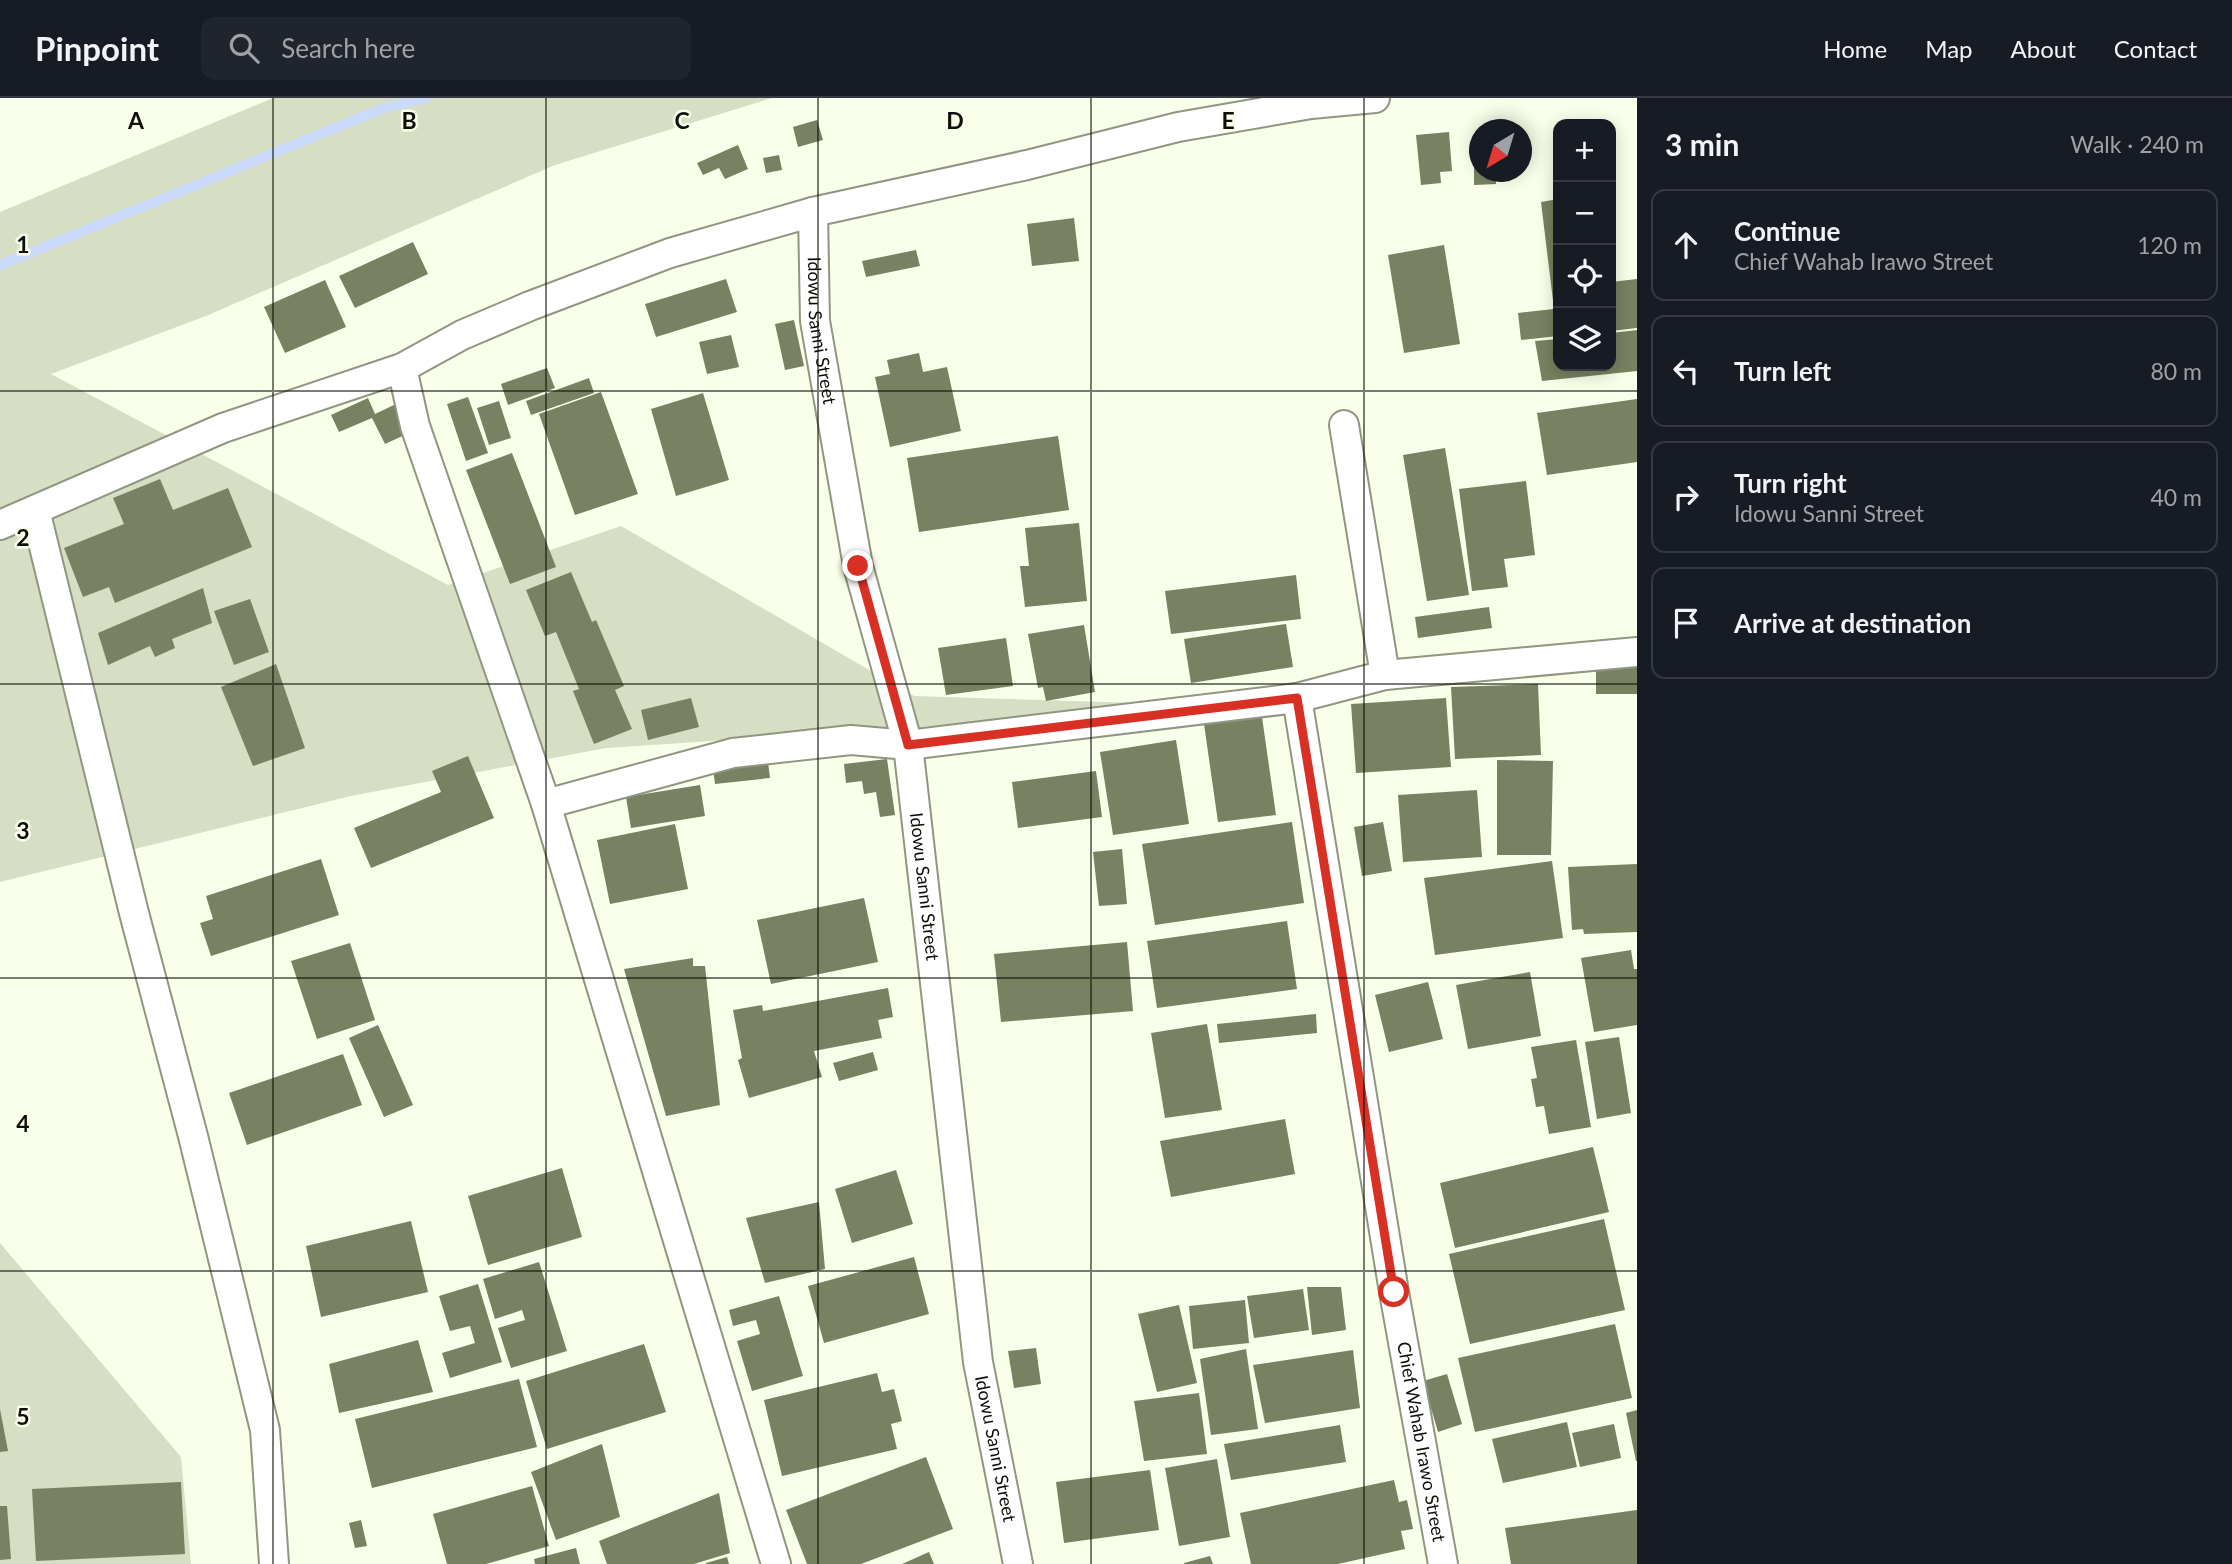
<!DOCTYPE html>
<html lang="en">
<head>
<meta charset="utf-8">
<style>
  :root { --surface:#171b24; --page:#20242c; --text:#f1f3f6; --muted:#9ea1a6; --line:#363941 }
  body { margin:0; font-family:Lato,sans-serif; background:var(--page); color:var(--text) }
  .controls { position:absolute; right:21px; top:21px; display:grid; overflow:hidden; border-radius:14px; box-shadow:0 4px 18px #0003 }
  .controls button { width:63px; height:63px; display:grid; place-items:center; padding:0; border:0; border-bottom:2px solid var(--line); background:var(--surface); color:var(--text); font:35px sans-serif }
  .compass { position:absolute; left:1469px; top:21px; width:63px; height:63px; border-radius:50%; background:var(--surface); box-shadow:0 4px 18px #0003; rotate:218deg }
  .stop { position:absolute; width:21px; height:21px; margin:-16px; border:5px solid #d93025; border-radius:50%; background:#fff }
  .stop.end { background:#d93025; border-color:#fff; box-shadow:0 2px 7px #0008 }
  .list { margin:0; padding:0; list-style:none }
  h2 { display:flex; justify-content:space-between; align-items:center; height:91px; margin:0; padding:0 28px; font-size:30px }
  h2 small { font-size:23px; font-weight:400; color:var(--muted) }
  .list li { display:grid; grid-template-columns:46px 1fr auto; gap:21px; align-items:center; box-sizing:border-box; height:112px; margin:0 14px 14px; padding:0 14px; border:2px solid var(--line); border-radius:14px }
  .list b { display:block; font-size:26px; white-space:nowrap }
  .list p { margin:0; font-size:23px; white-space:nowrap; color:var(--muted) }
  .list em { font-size:23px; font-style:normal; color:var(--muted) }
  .icon { flex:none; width:38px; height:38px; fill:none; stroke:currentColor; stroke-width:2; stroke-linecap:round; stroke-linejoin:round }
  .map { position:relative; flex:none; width:1637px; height:1466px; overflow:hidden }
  header { display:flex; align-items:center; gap:42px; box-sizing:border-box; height:98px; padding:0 35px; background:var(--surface); border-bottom:2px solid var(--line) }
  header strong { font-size:33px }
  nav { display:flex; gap:38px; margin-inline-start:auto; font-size:24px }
  .search { width:490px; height:63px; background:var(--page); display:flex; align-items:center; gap:18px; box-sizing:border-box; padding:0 24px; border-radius:14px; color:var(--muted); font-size:26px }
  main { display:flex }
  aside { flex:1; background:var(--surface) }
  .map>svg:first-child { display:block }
  .green { fill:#d6dec3 }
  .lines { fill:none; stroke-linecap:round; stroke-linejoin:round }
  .stream { stroke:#ccdafb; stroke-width:10 }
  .building { fill:#788161 }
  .street-casing { stroke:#909682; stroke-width:32 }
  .street { stroke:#fff; stroke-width:28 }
  .route { stroke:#d93025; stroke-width:9 }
  .grid { fill:none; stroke:#0d0f08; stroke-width:2; stroke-opacity:0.55 }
  .labels { text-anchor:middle; stroke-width:5; stroke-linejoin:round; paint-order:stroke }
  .street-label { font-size:18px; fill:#0d0f08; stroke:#f9ffe9 }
  .grid-label { font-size:23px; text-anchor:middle; font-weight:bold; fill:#0d0f08; stroke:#f9ffe9; stroke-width:5; stroke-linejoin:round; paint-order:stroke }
</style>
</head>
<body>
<header>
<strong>Pinpoint</strong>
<div class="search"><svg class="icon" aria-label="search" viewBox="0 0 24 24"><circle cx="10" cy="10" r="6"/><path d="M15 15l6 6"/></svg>Search here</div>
<nav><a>Home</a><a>Map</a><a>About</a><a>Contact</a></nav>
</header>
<main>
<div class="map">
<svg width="1637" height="1466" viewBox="0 0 1637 1466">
  <rect width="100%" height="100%" fill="#f9ffe9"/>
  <!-- green -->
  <g class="green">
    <polygon points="273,0 772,0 555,67 206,218 51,276 448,487 621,428 914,598 1235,608 606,650 351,698 0,784 0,114"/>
    <polygon points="0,1145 181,1359 191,1466 0,1466"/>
  </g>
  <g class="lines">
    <!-- stream -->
    <polyline class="stream" points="0,167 384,10 426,0"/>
  </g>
  <!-- building -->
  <g class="building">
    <polygon points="817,22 823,42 798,49 793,29"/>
    <polygon points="1449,34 1452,73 1440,74 1441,85 1421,87 1416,37"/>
    <polygon points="738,47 748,71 725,81 719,70 703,77 697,65"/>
    <polygon points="779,57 782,72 766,75 763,60"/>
    <polygon points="1474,57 1479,57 1479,74 1496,74 1496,86 1474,87"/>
    <polygon points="1558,101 1558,238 1521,242 1518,215 1554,211 1541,104"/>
    <polygon points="1074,120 1079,163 1032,168 1027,126"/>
    <polygon points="413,144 428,176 355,210 339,178"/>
    <polygon points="1444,147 1460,246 1404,255 1388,157"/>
    <polygon points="916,152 920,168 866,179 862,163"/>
    <polygon points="726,181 737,214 656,239 645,206"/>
    <polygon points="1637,181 1637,230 1611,233 1611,184"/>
    <polygon points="325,182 346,229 285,255 264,209"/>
    <polygon points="794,222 804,268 785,272 775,226"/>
    <polygon points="1637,232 1637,273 1542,283 1535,243 1558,241 1558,268 1611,268 1611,235"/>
    <polygon points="731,237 739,269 707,276 699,244"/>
    <polygon points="919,255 923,274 947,269 961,333 890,349 875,279 890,276 887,262"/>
    <polygon points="547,270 555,290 508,307 501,286"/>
    <polygon points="589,280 594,295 531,317 526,303"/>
    <polygon points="601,294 638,396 575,417 539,316"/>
    <polygon points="703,295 729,382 676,398 651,311"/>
    <polygon points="468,299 488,355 466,363 447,306"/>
    <polygon points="368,300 375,316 396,306 409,335 385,346 372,320 339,334 331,317"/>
    <polygon points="1637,301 1637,364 1547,377 1537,315"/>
    <polygon points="499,303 511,340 489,347 477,310"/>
    <polygon points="1058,338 1069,412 919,434 907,360"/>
    <polygon points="1445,350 1469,497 1427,503 1403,357"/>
    <polygon points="512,355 556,469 510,486 466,372"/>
    <polygon points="160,381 173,412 228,390 252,449 115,505 109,489 83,499 64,450 124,426 113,400"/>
    <polygon points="1526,383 1535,457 1504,461 1508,489 1472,493 1459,391"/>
    <polygon points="1079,425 1087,503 1025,509 1020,468 1029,468 1025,430"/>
    <polygon points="571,474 592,524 596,522 624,588 615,592 632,631 594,646 573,593 579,591 556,534 545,538 526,492"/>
    <polygon points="1296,477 1301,521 1171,536 1165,493"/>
    <polygon points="203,490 212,525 172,541 175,550 155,559 150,548 108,567 98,535"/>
    <polygon points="250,501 269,554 234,567 214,513"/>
    <polygon points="1489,509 1492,530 1418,540 1415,519"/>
    <polygon points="1286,526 1293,569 1191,585 1184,541"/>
    <polygon points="1084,527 1095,594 1046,603 1043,589 1038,590 1028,536"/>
    <polygon points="1006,540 1013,588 946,597 938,550"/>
    <polygon points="276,566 305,650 253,668 221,589"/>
    <rect x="1596" y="570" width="41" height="26"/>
    <polygon points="1538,586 1541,657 1455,661 1451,589"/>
    <polygon points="691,600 699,629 648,642 641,612"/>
    <polygon points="1446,600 1451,669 1356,675 1351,606"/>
    <polygon points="1262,619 1276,717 1218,724 1204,626"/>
    <polygon points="1176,642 1189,726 1113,737 1100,654"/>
    <polygon points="767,656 770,680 715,686 712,663"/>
    <polygon points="468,658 494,720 371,770 354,730 441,694 432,673"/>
    <polygon points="887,661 895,717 880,719 876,694 864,696 862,683 846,685 844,666"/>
    <polygon points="1497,662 1553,663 1551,757 1497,757"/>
    <polygon points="1096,673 1102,719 1018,730 1012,684"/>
    <polygon points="700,687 705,718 631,730 626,699"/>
    <polygon points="1477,692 1482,759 1403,764 1398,697"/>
    <polygon points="1292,724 1304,805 1155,827 1142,746"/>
    <polygon points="1383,724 1392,773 1362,778 1354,729"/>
    <polygon points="675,726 688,791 610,806 597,742"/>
    <polygon points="1122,751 1127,806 1099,808 1093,754"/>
    <polygon points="321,761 339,817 211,858 200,825 213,821 206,798"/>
    <polygon points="1552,763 1563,840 1435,857 1424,780"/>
    <polygon points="1637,766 1637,834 1584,836 1583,831 1572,832 1568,769"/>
    <polygon points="864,800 878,864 771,886 757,822"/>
    <polygon points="1287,823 1297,891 1157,910 1147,843"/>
    <polygon points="1127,844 1133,913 1001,924 994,856"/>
    <polygon points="350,845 375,922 317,941 291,863"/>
    <polygon points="1631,852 1634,871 1637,871 1637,927 1594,934 1581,860"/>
    <polygon points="693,860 693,868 705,868 720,1007 666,1018 624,871"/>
    <polygon points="1530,874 1541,938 1468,951 1456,887"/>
    <polygon points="1428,884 1443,941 1389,954 1375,897"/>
    <polygon points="888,890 893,919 878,922 882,940 814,953 822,979 749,1000 738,962 742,960 733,912 762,907 763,913"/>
    <polygon points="1316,916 1317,935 1219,945 1217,926"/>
    <polygon points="1207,926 1222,1012 1165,1020 1151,935"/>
    <polygon points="378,927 413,1007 384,1019 349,940"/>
    <polygon points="1619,939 1631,1015 1597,1021 1585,944"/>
    <polygon points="1576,942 1591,1029 1549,1036 1544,1008 1536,1009 1531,981 1537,980 1531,949"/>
    <polygon points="873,954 878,972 839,983 833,965"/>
    <polygon points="343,956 362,1007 247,1047 229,995"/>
    <polygon points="1285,1021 1295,1076 1171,1099 1160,1043"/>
    <polygon points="1593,1049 1609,1114 1455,1150 1440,1085"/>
    <polygon points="562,1070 582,1139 488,1167 468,1098"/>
    <polygon points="896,1072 913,1126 852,1145 835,1091"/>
    <polygon points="819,1104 825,1171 765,1185 746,1120"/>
    <polygon points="1604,1121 1625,1212 1470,1246 1449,1156"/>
    <polygon points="411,1123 428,1194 321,1219 306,1148"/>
    <polygon points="914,1159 929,1216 824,1245 808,1188"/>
    <polygon points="539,1164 567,1253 511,1270 498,1230 525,1222 522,1212 495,1221 483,1181"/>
    <polygon points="478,1186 502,1264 450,1280 442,1255 475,1245 470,1228 450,1233 439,1198"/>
    <polygon points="1307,1189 1341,1189 1346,1232 1312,1237"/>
    <polygon points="1303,1191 1309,1232 1254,1240 1247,1198"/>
    <polygon points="779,1198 803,1278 752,1293 737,1243 760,1236 756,1222 733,1228 729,1212"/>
    <polygon points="1245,1202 1249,1245 1193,1251 1189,1208"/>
    <polygon points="1179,1207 1197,1285 1157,1294 1138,1216"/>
    <polygon points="1615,1226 1632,1300 1475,1334 1458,1260"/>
    <polygon points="418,1242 433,1294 339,1315 329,1266"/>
    <polygon points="644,1246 666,1314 547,1351 526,1283"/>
    <polygon points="1036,1250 1041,1286 1014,1290 1008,1253"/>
    <polygon points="1246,1251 1258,1331 1211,1337 1200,1261"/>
    <polygon points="1353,1252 1360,1310 1265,1325 1253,1267"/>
    <polygon points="877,1275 882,1294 894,1291 902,1323 891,1326 897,1351 782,1378 764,1302"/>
    <polygon points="1447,1276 1462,1326 1438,1334 1423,1283"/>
    <polygon points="519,1281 537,1349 372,1390 355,1321"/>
    <polygon points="1199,1295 1207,1356 1144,1363 1134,1303"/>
    <polygon points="0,1311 8,1353 0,1354"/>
    <polygon points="1637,1312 1637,1363 1636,1363 1626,1315"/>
    <polygon points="1567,1324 1577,1369 1503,1385 1492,1341"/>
    <polygon points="1614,1326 1621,1360 1580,1369 1572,1335"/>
    <polygon points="1340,1327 1346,1364 1231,1382 1224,1346"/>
    <polygon points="602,1346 620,1419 556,1442 531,1374"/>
    <polygon points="926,1359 953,1431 861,1466 807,1466 786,1412"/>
    <polygon points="1217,1361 1230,1439 1179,1448 1165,1370"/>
    <polygon points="1150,1372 1159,1432 1064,1445 1056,1384"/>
    <polygon points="1394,1382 1399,1404 1407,1402 1413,1431 1401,1433 1405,1451 1338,1466 1251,1466 1240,1415"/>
    <polygon points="181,1384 185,1456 36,1463 32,1391"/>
    <polygon points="532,1388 549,1448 486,1466 447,1466 433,1416"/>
    <polygon points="719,1395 730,1455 694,1466 607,1466 599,1443"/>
    <polygon points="0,1408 7,1408 11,1461 0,1462"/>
    <polygon points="1637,1412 1637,1466 1511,1466 1505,1430"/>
    <polygon points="361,1422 367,1448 355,1450 349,1425"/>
    <polygon points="576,1450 580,1466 535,1466 534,1461"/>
    <polygon points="929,1454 934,1466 902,1466"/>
    <polygon points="1210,1458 1213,1466 1184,1466 1184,1465"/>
    <polygon points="727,1459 729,1466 706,1466 706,1465"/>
  </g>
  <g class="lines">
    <!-- street casing -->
    <g class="street-casing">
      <g id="street">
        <path id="s1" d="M813 114 815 223 858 468 908 647 978 1264 1018 1466"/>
        <polyline points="402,270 415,328 546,706 776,1466"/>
        <polyline points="1344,327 1385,577"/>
        <polyline points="35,412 134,815 193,1038 265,1332 274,1466"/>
        <polyline points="0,427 223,330 402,270 462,237 530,208 670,155 813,114 1027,67 1178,29 1311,6 1375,0"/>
        <path id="s2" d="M1297 600 1394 1194 1443 1466"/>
        <polyline points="546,706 733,655 851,642 908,647 1297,600 1385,577 1637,554"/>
      </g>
    </g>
    <!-- street -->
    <use href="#street" class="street"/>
  </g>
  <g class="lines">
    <!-- route -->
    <polyline class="route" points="858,468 908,647 1297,600 1394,1194"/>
  </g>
  <!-- grid -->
  <path class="grid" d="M273 0V1466M546 0V1466M818 0V1466M1091 0V1466M1364 0V1466M0 293H1637M0 586H1637M0 880H1637M0 1173H1637"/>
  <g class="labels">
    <!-- street labels -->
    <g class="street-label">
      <text dy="6" stroke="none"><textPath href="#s1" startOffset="119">Idowu Sanni Street</textPath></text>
      <text dy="6" stroke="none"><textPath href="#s1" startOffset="686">Idowu Sanni Street</textPath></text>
      <text dy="6" stroke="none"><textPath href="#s2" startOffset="754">Chief Wahab Irawo Street</textPath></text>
      <text dy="6" stroke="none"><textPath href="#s1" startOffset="1253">Idowu Sanni Street</textPath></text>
    </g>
  </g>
  <g class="grid-label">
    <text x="136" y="31">A</text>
    <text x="409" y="31">B</text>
    <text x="682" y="31">C</text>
    <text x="955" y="31">D</text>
    <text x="1228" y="31">E</text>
    <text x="23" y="155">1</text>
    <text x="23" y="448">2</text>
    <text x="23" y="741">3</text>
    <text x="23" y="1034">4</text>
    <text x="23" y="1327">5</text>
  </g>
</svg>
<div class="controls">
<button>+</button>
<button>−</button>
<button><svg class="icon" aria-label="locate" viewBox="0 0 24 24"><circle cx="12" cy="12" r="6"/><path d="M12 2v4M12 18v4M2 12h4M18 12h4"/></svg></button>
<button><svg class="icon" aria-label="layers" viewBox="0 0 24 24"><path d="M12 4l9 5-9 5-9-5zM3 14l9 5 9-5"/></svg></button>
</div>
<svg class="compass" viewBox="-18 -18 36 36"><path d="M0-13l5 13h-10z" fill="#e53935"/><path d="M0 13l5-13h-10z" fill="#9ea1a6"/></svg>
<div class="stop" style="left:1394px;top:1194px"></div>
<div class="stop end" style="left:858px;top:468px"></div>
</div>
<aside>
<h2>3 min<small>Walk · 240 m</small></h2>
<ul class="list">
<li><svg class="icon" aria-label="ahead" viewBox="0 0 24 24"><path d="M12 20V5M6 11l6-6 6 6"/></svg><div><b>Continue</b><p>Chief Wahab Irawo Street</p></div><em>120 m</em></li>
<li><svg class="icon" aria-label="left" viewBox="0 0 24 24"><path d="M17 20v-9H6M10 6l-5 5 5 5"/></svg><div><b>Turn left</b></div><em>80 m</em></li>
<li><svg class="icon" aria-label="right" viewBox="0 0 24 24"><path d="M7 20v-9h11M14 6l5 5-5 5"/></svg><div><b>Turn right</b><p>Idowu Sanni Street</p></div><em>40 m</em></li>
<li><svg class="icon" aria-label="arrive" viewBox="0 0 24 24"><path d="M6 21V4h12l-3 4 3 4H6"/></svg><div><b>Arrive at destination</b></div></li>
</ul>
</aside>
</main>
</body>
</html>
